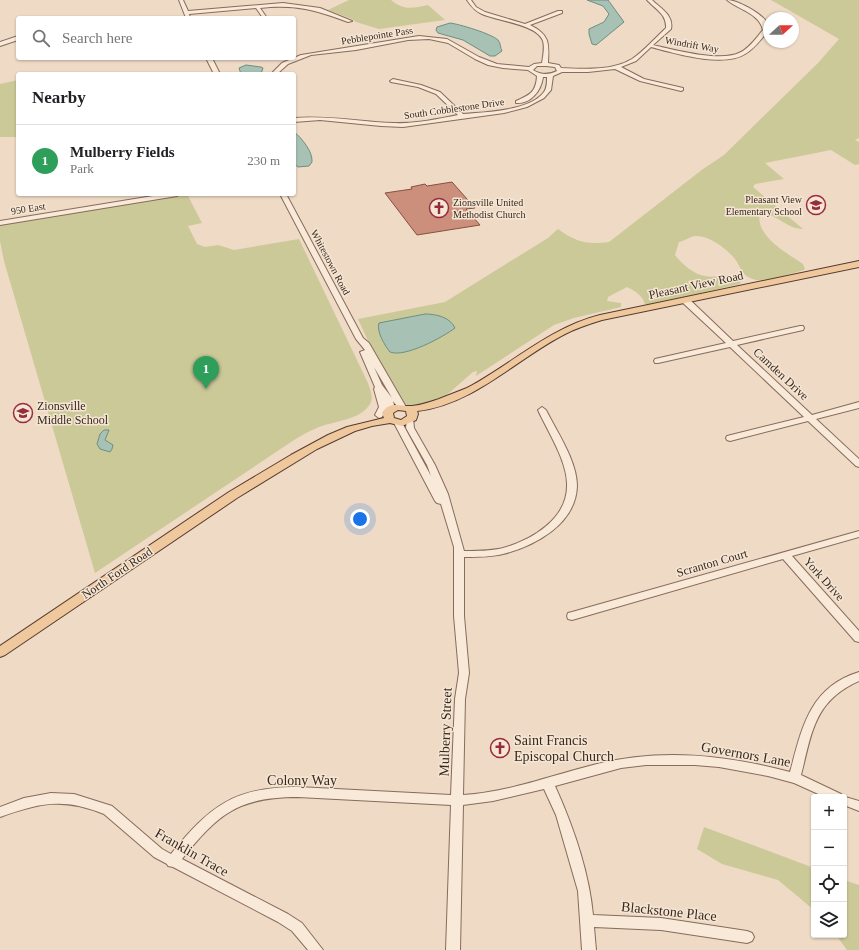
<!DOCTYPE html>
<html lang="en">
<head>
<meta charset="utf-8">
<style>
  :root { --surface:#fff; --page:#f6f6f6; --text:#202124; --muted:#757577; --line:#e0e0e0; --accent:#ea580c }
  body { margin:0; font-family:"Times New Roman",serif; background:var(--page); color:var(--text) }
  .controls { position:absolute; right:12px; bottom:12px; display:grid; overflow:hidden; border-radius:4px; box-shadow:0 1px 3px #0004 }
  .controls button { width:36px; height:36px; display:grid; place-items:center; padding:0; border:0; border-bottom:1px solid var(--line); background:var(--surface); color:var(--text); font:20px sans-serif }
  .compass { position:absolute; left:763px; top:12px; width:36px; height:36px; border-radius:50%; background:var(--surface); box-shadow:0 1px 3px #0004; rotate:69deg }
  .you { position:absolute; left:360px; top:519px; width:14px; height:14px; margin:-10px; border:3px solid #fff; border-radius:50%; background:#1a73e8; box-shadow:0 0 0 6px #1a73e833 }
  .badge { display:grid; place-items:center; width:26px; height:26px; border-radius:50%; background:var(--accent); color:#fff; font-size:13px; font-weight:700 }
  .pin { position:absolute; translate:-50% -33px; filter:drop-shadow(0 1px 2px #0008) }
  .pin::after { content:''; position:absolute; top:21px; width:14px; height:12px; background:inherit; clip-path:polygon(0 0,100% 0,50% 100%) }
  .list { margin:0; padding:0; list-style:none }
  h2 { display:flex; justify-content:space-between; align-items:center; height:52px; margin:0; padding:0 16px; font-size:17px }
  h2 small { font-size:13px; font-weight:400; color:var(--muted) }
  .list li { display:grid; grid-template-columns:26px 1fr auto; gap:12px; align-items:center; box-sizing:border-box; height:72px; padding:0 16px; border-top:1px solid var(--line) }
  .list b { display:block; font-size:15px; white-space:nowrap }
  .list p { margin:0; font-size:13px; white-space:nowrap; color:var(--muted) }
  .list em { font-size:13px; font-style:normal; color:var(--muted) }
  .icon { flex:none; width:22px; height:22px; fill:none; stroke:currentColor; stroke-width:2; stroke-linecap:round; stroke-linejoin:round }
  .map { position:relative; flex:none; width:859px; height:950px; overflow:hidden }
  .search { position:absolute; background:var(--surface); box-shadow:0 1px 3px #0004; left:16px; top:16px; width:280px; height:44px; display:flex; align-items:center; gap:10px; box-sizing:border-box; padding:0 14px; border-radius:4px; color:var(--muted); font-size:15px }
  .panel { position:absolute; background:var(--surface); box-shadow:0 1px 3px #0004; left:16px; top:72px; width:280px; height:124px; border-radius:4px }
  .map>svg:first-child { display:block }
  .green { fill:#ccc999 }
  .water { fill:#a7c1b5; stroke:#6d8f81 }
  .building { fill:#cb8f7b; stroke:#875141 }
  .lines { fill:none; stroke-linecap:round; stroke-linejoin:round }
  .minor-casing { stroke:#886b5b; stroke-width:2 }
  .major-casing { stroke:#563b2f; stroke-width:2 }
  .minor { fill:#f8e9d8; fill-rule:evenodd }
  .major { fill:#f0c89e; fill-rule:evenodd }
  .labels { text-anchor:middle; stroke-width:3; stroke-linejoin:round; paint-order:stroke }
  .far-street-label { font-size:10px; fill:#39271f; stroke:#f5e6d4 }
  .far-poi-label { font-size:10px; fill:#39271f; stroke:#f5e6d4; text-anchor:end }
  .street-label { font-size:12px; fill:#39271f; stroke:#f5e6d4 }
  .poi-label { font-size:12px; fill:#39271f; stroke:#f5e6d4; text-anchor:start }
  .near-street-label { font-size:14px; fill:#39271f; stroke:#f5e6d4 }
  .near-poi-label { font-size:14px; fill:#39271f; stroke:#f5e6d4; text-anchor:start }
</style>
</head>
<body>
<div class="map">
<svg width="859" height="950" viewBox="0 0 859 950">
  <rect width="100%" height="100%" fill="#eedac5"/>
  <!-- green -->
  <g class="green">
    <path d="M349 0H391C404 11 413 8 428 5L445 20 379 29 356 22 352 19 328 10Z"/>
    <path d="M771 0H859V138L855 140 859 142V164L855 165 831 150 765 163 784 179 755 184 753 187 803 229C789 230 776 214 760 212 754 236 787 253 803 264L805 269 801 271C789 274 766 282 756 280 741 276 742 269 735 259 727 249 710 236 696 236 691 236 684 241 679 242L675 255C682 264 693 274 705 276 718 279 730 270 741 280L740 284 649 305 645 304C642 295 635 291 627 287L608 297 607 301 621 303V307L574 318 554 325 476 376 477 371 473 372 441 400 412 407 407 405 402 402 369 343 358 319 445 302 548 238 558 229C576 242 587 245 609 242L703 169 724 155 818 63 839 39Z"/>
    <polygon points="18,80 18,137 0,137 0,84"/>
    <path d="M185 194H187L202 223 188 226 197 244 205 247 218 245 234 250 299 239 368 383C370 390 374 397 370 404 361 420 334 421 319 427 309 431 300 436 291 442L95 573 4 261 0 241V225Z"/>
    <polygon points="704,827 814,868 814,910 778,880 722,864 697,849"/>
    <polygon points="844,880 859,885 859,950 847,950 836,935 844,935"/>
  </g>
  <!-- water -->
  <g class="water">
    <polygon points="587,0 608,0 624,22 596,45 592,44 589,34 589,29 604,22 609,14 603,6"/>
    <path d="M450 23C459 24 492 34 498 40 501 43 500 48 502 51L495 56H490L463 40 438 33 436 30 437 27Z"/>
    <polygon points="246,65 261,67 263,68 261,74 241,74 239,68"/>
    <path d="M294 132C302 138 313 152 312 162L309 166 298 167 294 164Z"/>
    <path d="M425 314C436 314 450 317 455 328 443 337 405 358 390 352 385 346 376 331 379 323Z"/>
    <polygon points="104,430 109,430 105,440 113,445 112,449 110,452 100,449 97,444 100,434"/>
  </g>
  <!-- building -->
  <polygon class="building" points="452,182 475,208 466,209 480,225 417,235 385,193 412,189 411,187 425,184 427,186"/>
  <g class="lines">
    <!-- minor casing -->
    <g class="minor-casing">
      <g id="minor">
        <path d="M179 0H183L188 11 283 3 320 8 352 21 348 22C315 10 296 4 260 8L267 18H263L256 8 189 14 190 18H186Z"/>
        <path d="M467 0H471L476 7 485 12 525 24 558 11H562V13L530 25C550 35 549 43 548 63L559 65 561 68C584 69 612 71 632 59 643 52 656 37 666 28 667 14 655 9 647 0H652C660 8 674 15 671 29L653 45C674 50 720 62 739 53 749 49 756 38 763 30 759 13 739 10 727 0 737 0 759 12 766 21 767 23 768 27 769 30 762 38 754 49 745 54 723 68 674 53 651 47L636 61 621 67 644 79 683 88V90L681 91 640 81 615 69 588 72H562L553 76 551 90 544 98 527 107 504 113 403 127 381 126 320 120 294 122V118C328 115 360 122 393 123 415 124 437 119 458 115L436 94 418 87 391 82 390 81 393 79 421 85 440 92 463 114C485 112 530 111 544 92 547 88 547 82 547 77H543C541 91 531 104 516 103V101C530 95 536 92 537 76L528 70 503 68 488 65 475 59 448 43 429 39 408 40 356 50 311 55 288 64 277 74H271L282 63 301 55 419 36 447 39 479 57 497 64 529 67 534 64 542 63C543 56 545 48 543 41 537 24 497 21 482 14 475 11 471 6 467 0ZM537 66H546L555 67 557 71C549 75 541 75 533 70Z"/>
        <polygon points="18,36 18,40 0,46 0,42"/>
        <polygon points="206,58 212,58 220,74 214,74"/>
        <polygon points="165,194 180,194 177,196 0,225 0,221"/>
        <path d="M280 194H286L363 338 369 343 406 407 405 409H399L393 401 395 409 394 411H388L387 408 382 417 379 418 375 415 379 407 374 389 375 387 360 352 365 350 356 339ZM374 367 392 398 382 385Z"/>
        <polygon points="683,299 689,299 733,341 800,326 803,326 804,328 803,330 737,345 812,415 859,402 859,408 816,419 859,459 859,467 856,466 808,421 730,441 727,440 726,438 727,436 804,417 730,347 658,363 655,363 654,361 655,359 726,343 683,303"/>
        <path d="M542 407 546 410C557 432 577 461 577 486 576 524 535 546 503 554 491 557 477 557 464 557V616L469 673 465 699 463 795C510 792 552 775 597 764 662 748 726 755 790 772 802 727 810 687 859 672V681C814 701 812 732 801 775L841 794 842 796 859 801V811L844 805V797H825L794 783 768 776 719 767 695 765H646L621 768 555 786C573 826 589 871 593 915L661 918 747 931 752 933 754 937 752 941 747 943 661 930 594 927 596 950H582L578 891 556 815 544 789 493 801 463 805 460 950H446L451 805 298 797C238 797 218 814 182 859L288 914 302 923 323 950H308L292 931 278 922 173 867 168 866 167 864 154 857 104 814C63 797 39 803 0 817V807L24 798 51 793 74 794 112 806 162 849 171 854C210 806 234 787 298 787L451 795 455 699 459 673 454 616V547L441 504 437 503 435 501 394 423 395 421H401L431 476 427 465 406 428 407 418H413L414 428 435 465 448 494 464 551C477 551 491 551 503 548 532 540 567 519 567 486 568 462 548 432 538 410Z"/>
        <polygon points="859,531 859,537 792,556 859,631 859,642 855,641 783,559 572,620 568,619 567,616 568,613 572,612"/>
      </g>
    </g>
    <!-- major casing -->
    <g class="major-casing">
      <path id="major" d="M859 261V267L602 320C589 324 577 328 565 334 516 359 473 405 417 411L418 414 416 420 402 426 390 423 372 426 355 431 317 449 237 498 5 655 0 657V646L229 492 291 455 328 435 347 427 384 418 382 413C390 400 401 407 412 406 422 405 430 402 439 399 448 395 458 392 467 388 512 364 549 328 600 315ZM398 410 406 411 407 416 401 420 394 418 393 413Z"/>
    </g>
    <!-- minor -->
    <use href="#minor" class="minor"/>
    <!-- major -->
    <use href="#major" class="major"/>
  </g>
  <!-- icons -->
  <defs>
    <g id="school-ring" transform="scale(1)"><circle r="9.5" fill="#f5e6d4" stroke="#972c3f" stroke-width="1.5"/><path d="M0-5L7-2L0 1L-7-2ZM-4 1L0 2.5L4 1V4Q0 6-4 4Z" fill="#972c3f"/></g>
    <g id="church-ring" transform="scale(1)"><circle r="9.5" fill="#f5e6d4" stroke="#972c3f" stroke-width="1.5"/><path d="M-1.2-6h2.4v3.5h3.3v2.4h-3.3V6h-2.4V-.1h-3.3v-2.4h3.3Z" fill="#972c3f"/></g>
  </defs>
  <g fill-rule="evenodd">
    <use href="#school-ring" x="816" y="205"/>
    <use href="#church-ring" x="439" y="208"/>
    <use href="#school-ring" x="23" y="413"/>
    <use href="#church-ring" x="500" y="748"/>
  </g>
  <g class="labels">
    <!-- far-street labels -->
    <g class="far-street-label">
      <text transform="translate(377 35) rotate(-9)" y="4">Pebblepointe Pass</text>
      <text transform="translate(692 44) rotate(10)" y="4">Windrift Way</text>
      <text transform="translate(454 108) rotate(-8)" y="4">South Cobblestone Drive</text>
      <text transform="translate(28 208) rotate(-9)" y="4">950 East</text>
      <text transform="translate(331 262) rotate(62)" y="4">Whitestown Road</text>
    </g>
    <!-- far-poi labels -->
    <g class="far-poi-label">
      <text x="802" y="203">Pleasant View<tspan x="802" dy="12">Elementary School</tspan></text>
      <text x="453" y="206" text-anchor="start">Zionsville United<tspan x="453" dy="12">Methodist Church</tspan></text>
    </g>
    <!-- street labels -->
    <g class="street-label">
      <text transform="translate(696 285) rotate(-12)" y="4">Pleasant View Road</text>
      <text transform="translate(781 374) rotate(43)" y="4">Camden Drive</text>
      <text transform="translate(712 563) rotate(-16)" y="4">Scranton Court</text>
      <text transform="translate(117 573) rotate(-34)" y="4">North Ford Road</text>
      <text transform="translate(824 579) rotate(48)" y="4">York Drive</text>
    </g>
    <!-- poi labels -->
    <g class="poi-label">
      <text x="37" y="410">Zionsville<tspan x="37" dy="14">Middle School</tspan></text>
    </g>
    <!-- near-street labels -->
    <g class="near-street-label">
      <text transform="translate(445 732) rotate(-88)" y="5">Mulberry Street</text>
      <text transform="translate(746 754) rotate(10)" y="5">Governors Lane</text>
      <text x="302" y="785">Colony Way</text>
      <text transform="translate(192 852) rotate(30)" y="5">Franklin Trace</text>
      <text transform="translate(669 911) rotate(6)" y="5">Blackstone Place</text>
    </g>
    <!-- near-poi labels -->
    <g class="near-poi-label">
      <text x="514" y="745">Saint Francis<tspan x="514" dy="16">Episcopal Church</tspan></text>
    </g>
  </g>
</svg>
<div class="controls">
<button>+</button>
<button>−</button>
<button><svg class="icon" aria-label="locate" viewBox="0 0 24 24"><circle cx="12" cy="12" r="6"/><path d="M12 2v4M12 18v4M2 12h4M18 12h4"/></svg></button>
<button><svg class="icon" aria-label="layers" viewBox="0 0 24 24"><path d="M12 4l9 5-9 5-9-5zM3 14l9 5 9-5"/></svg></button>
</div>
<svg class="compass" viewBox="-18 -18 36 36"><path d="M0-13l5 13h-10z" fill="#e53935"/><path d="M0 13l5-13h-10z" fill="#757577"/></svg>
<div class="you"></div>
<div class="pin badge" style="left:206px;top:389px;background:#2e9e5b">1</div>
<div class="search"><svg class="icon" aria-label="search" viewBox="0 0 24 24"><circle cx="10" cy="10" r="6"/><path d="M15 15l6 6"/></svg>Search here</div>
<section class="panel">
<h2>Nearby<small></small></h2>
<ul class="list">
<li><span class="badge" style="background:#2e9e5b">1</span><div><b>Mulberry Fields</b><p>Park</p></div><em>230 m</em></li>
</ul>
</section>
</div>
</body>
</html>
